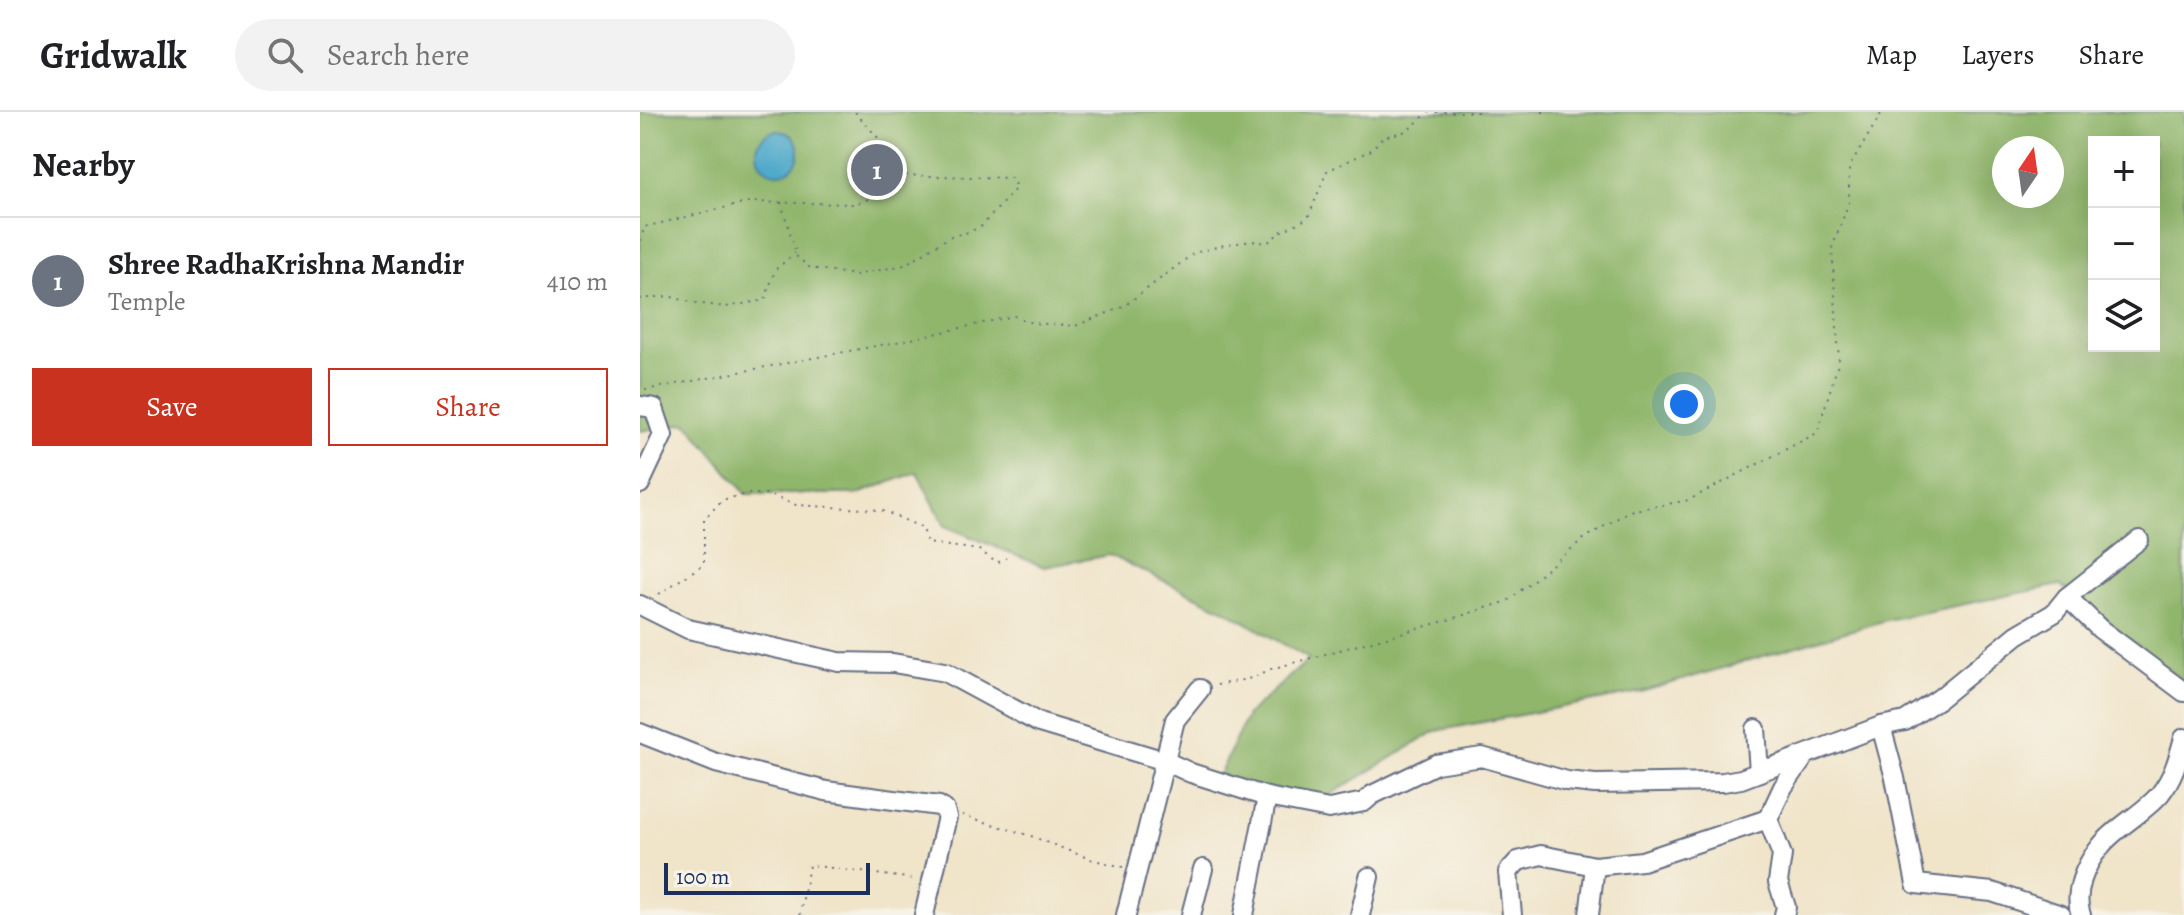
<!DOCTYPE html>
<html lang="en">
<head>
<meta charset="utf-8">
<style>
  :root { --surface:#fff; --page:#f2f2f2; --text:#202124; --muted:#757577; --line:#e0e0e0; --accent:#c8321e }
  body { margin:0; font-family:Alegreya,serif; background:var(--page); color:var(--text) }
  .controls { position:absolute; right:24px; top:24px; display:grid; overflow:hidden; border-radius:0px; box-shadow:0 8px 32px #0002 }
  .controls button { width:72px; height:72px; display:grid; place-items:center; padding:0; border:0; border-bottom:2px solid var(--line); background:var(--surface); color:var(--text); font:40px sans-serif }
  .compass { position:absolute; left:1352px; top:24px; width:72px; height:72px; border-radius:50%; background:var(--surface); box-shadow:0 8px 32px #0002; rotate:13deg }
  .scale { position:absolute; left:24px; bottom:20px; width:206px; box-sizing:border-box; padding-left:8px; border:4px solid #1b2f5e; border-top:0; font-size:22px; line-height:28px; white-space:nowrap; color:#1b2f5e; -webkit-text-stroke:6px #f7f3e8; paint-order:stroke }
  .you { position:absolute; left:1044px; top:292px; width:28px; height:28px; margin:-20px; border:6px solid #fff; border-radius:50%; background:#1a73e8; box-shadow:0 0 0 12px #1a73e833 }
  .badge { display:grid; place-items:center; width:52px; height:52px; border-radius:50%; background:var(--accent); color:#fff; font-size:26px; font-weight:700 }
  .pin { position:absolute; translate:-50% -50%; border:4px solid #fff; box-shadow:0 2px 8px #0006 }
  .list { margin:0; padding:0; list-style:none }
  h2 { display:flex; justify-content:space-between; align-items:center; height:104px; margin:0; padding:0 32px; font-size:34px }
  h2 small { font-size:26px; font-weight:400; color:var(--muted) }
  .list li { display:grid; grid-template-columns:52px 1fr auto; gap:24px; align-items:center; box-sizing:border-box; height:128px; padding:0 32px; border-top:2px solid var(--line) }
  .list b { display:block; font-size:30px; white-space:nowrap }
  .list p { margin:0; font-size:26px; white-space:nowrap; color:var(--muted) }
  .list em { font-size:26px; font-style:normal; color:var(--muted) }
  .actions { display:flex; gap:16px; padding:24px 32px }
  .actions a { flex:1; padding:18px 0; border:2px solid var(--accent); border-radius:0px; text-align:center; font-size:28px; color:var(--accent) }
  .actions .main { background:var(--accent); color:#fff }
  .icon { flex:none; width:44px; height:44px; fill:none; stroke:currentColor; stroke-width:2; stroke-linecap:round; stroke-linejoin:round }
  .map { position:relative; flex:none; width:1544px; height:803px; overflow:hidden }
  header { display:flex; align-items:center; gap:48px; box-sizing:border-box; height:112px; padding:0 40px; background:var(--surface); border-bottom:2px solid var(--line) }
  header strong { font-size:38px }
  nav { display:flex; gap:44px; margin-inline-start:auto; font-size:28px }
  .search { width:560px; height:72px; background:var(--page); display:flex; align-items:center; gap:20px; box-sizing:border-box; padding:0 28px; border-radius:44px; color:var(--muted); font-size:30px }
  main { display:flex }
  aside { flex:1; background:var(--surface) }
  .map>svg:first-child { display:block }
  .forest { fill:#90b66c; stroke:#567265; stroke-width:2; fill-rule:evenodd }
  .water { fill:#4ca8ca; stroke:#346c94; stroke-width:2 }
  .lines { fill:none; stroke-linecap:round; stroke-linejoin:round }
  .minor-casing { stroke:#666e83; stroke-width:22 }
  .path { stroke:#666e83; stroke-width:2; stroke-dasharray:2 6; stroke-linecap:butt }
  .minor { stroke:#fff; stroke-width:18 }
</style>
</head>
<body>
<header>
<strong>Gridwalk</strong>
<div class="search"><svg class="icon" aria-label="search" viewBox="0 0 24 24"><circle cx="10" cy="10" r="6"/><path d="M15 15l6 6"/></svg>Search here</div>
<nav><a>Map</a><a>Layers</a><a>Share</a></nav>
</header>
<main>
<aside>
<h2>Nearby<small></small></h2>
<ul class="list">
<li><span class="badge" style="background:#6b7280">1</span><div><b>Shree RadhaKrishna Mandir</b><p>Temple</p></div><em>410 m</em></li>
</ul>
<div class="actions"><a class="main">Save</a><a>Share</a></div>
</aside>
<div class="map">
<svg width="1544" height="803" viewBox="0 0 1544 803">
  <rect width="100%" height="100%" fill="#f7f3e8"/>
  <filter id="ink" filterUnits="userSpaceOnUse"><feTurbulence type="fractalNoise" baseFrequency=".0125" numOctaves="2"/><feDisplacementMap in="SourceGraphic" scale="16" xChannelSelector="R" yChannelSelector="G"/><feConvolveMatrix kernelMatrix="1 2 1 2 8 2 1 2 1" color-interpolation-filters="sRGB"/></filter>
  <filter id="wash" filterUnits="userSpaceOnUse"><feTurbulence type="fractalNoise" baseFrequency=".006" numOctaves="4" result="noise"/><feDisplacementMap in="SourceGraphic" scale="32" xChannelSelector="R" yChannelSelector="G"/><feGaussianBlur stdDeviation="1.8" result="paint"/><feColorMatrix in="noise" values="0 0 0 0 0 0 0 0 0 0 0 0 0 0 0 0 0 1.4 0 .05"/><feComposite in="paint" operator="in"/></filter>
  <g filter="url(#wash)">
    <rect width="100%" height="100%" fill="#f0e4c9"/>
    <!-- forest -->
    <path class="forest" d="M0 0H1544V570L1420 473 1246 508 1001 580 796 619 680 689 577 668 607 603 669 547 583 497 470 443 404 455 305 414 277 360 218 382H106L47 311 0 319ZM1454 30H1514V234H1454ZM1364 36H1412V84H1364Z"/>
    <!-- water -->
    <circle class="water" cx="138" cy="40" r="21"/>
  </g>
  <g filter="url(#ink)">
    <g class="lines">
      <!-- minor casing -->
      <g class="minor-casing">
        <g id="minor">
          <polyline points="0,294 14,296 23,323 0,372"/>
          <polyline points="1427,485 1460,517 1544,580"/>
          <polyline points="0,493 48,517 199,550 253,551 305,560 399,611 525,649 551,661 627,685 689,697 724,690 732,683 796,652 842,645 927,669 955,672 1083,670 1101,667 1241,614 1265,609 1300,586 1377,523 1414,501 1427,485 1499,428"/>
          <polyline points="1241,614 1255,666 1276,772 1352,780 1421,803"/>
          <polyline points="1116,617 1119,660"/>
          <polyline points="0,621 76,651 186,679 299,694 305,698 307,705 284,803"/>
          <polyline points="1128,707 1142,743 1138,770 1146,795 1144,803"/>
          <polyline points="486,803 535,608 560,577"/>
          <polyline points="551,803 563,757"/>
          <polyline points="604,803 627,685"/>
          <polyline points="720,803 729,765"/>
          <polyline points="872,803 868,760 878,749 901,743 955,754 1002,749 1128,707 1143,675 1165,644"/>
          <polyline points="949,803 955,754"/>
          <path d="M1441 803C1433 781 1445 753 1460 735 1474 716 1503 702 1520 682 1534 664 1538 647 1544 626"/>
        </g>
      </g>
      <!-- path -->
      <g class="path">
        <polyline points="902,0 905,0"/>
        <polyline points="141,90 157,145 170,156 216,163 264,153 311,124 329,120 342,114 376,76 372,66 255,63"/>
        <polyline points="1,129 4,115 109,90 215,92 252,78 257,47 215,0"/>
        <polyline points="0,137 0,135"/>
        <polyline points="0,187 28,184 54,191 86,195 125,188 135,158 155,141"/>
        <polyline points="5,278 267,228 374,204 392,211 435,214 483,195 554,141 584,133 612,129 627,131 642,119 668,106 687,59 731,38 743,25 767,19 789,0 844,0"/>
        <polyline points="19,482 64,452 64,408 82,388 106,382 126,382 156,393 241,398 283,416 287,431 339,438 357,451 366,446"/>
        <polyline points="577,573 612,566 631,557 808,508 868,489 942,428 989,399 1049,388 1177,321 1199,249 1192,136 1209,90 1209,56 1242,0"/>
        <polyline points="322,703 391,724 450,747 483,755"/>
        <polyline points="160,803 169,753 274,767"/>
      </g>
      <!-- minor -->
      <use href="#minor" class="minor"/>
    </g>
  </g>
</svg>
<div class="controls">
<button>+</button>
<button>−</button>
<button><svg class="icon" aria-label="layers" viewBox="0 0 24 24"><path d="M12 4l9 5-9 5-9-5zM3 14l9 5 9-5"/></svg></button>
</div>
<svg class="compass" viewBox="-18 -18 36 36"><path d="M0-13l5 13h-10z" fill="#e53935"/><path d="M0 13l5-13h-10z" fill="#757577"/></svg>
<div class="scale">100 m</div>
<div class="you"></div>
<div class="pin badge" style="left:237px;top:58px;background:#6b7280">1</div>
</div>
</main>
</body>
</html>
